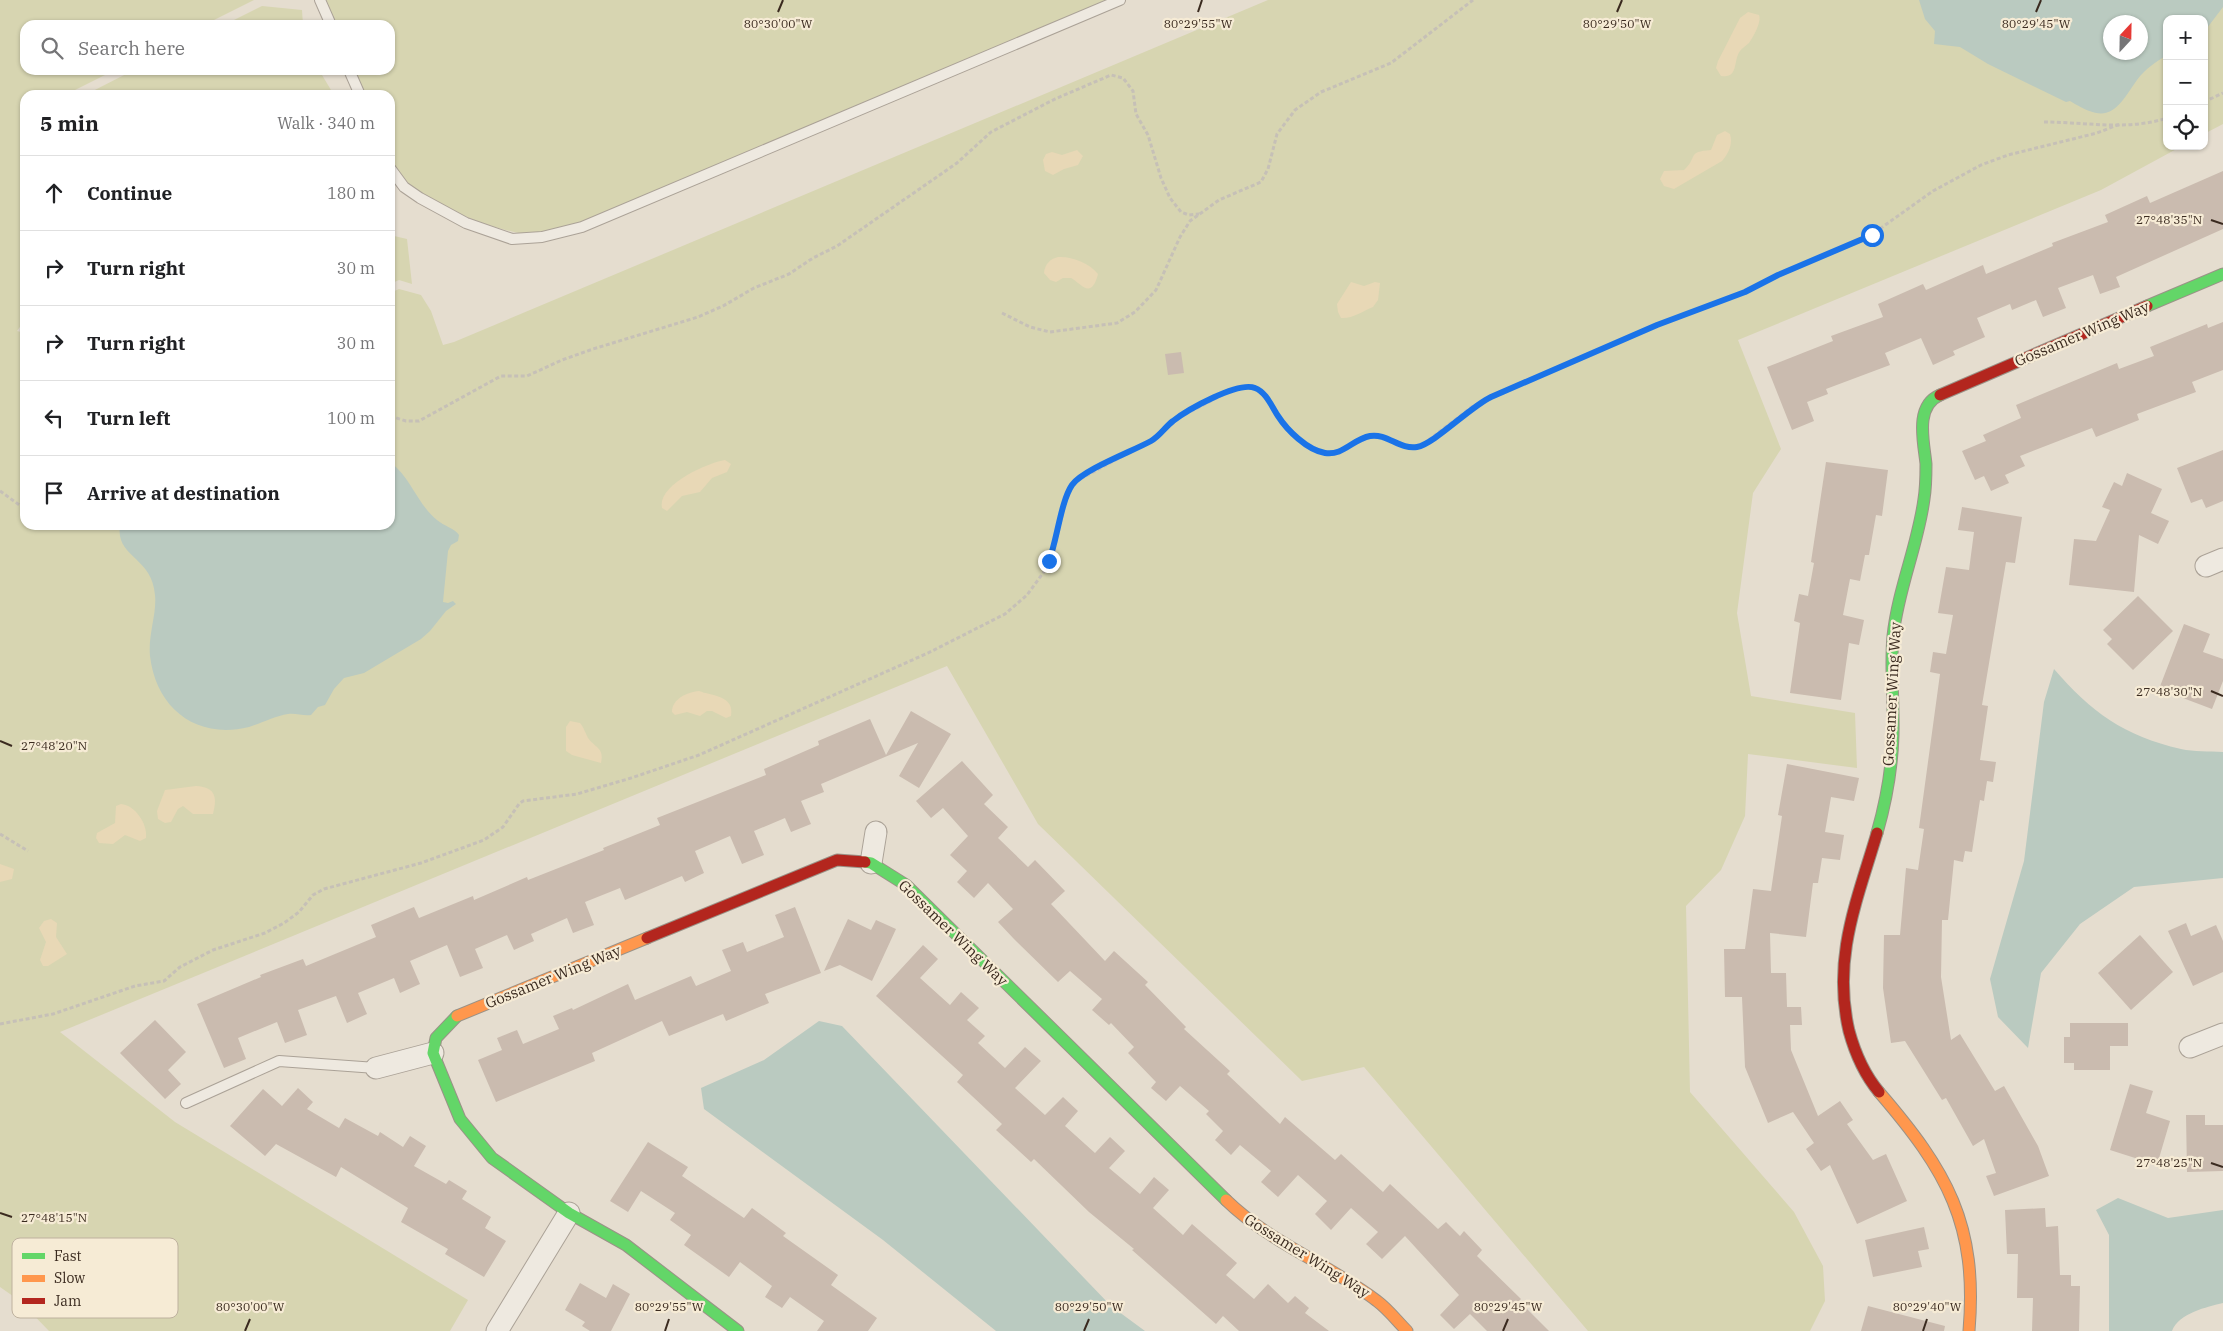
<!DOCTYPE html>
<html lang="en">
<head>
<meta charset="utf-8">
<style>
  :root { --surface:#fff; --page:#f6f6f6; --text:#202124; --muted:#757577; --line:#e0e0e0 }
  body { margin:0; font-family:"IBM Plex Serif",serif; background:var(--page); color:var(--text) }
  .controls { position:absolute; right:15px; top:15px; display:grid; overflow:hidden; border-radius:10px; box-shadow:0 1px 4px #0004 }
  .controls button { width:45px; height:45px; display:grid; place-items:center; padding:0; border:0; border-bottom:1px solid var(--line); background:var(--surface); color:var(--text); font:25px sans-serif }
  .compass { position:absolute; left:2103px; top:15px; width:45px; height:45px; border-radius:50%; background:var(--surface); box-shadow:0 1px 4px #0004; rotate:22deg }
  .stop { position:absolute; width:15px; height:15px; margin:-11px; border:4px solid #1a73e8; border-radius:50%; background:#fff }
  .stop.end { background:#1a73e8; border-color:#fff; box-shadow:0 1px 5px #0008 }
  .list { margin:0; padding:0; list-style:none }
  h2 { display:flex; justify-content:space-between; align-items:center; height:65px; margin:0; padding:0 20px; font-size:21px }
  h2 small { font-size:16px; font-weight:400; color:var(--muted) }
  .list li { display:grid; grid-template-columns:32px 1fr auto; gap:15px; align-items:center; box-sizing:border-box; height:75px; padding:0 20px; border-top:1px solid var(--line) }
  .list b { display:block; font-size:19px; white-space:nowrap }
  .list em { font-size:16px; font-style:normal; color:var(--muted) }
  .icon { flex:none; width:28px; height:28px; fill:none; stroke:currentColor; stroke-width:2; stroke-linecap:round; stroke-linejoin:round }
  .map { position:relative; flex:none; width:2223px; height:1331px; overflow:hidden }
  .search { position:absolute; background:var(--surface); box-shadow:0 1px 4px #0004; left:20px; top:20px; width:375px; height:55px; display:flex; align-items:center; gap:12px; box-sizing:border-box; padding:0 18px; border-radius:15px; color:var(--muted); font-size:19px }
  .panel { position:absolute; background:var(--surface); box-shadow:0 1px 4px #0004; left:20px; top:90px; width:375px; height:440px; border-radius:15px }
  .map>svg:first-child { display:block }
  .green { fill:#d7d5b1; fill-rule:evenodd }
  .sand { fill:#e8d8b6 }
  .water { fill:#bacac0; fill-rule:evenodd }
  .building { fill:#cabbaf }
  .lines { fill:none; stroke-linecap:round; stroke-linejoin:round }
  .lane-casing { stroke:#aba297; stroke-width:12 }
  .street-casing { stroke:#aba297; stroke-width:23 }
  .fast-casing { stroke:#9a9287; stroke-width:13 }
  .slow-casing { stroke:#9a9287; stroke-width:13 }
  .jam-casing { stroke:#9a9287; stroke-width:13 }
  .path { stroke:#c6c0b7; stroke-width:3; stroke-dasharray:4 2.5; stroke-linecap:butt }
  .lane { stroke:#eee9e0; stroke-width:10 }
  .street { stroke:#eee9e0; stroke-width:21 }
  .fast { stroke:#63d668; stroke-width:11 }
  .slow { stroke:#ff974d; stroke-width:11 }
  .jam { stroke:#b3261e; stroke-width:11 }
  .route { stroke:#1a73e8; stroke-width:6 }
  .ticks { fill:none; stroke:#3a2a1f; stroke-width:2 }
  .labels { text-anchor:middle; stroke-width:4.5; stroke-linejoin:round; paint-order:stroke }
  .street-label { font-size:15px; fill:#3a2a1f; stroke:#f6ebd5 }
  .key { fill:#f6ebd5; stroke:#beb19e; stroke-width:1 }
  .key-label { font-size:14px; fill:#3a2a1f }
  .ticks-label { font-size:12px; text-anchor:middle; fill:#3a2a1f; stroke:#f6ebd5; stroke-width:4.5; stroke-linejoin:round; paint-order:stroke }
</style>
</head>
<body>
<div class="map">
<svg width="2223" height="1331" viewBox="0 0 2223 1331">
  <rect width="100%" height="100%" fill="#e5ddcf"/>
  <!-- green -->
  <g class="green">
    <path d="M0 0H254L204 25H25V70H115L65 95H25V115L23 117 25 122V320L17 331 25 333V525H390V293L399 289 421 295 431 311 443 345 454 342 1268 0H2223V124L2204 134V19H2167V146H2182L2101 190 1738 340 1781 449 1753 493 1737 613 1751 696 1855 713 1857 768 1748 754 1745 816 1721 870 1686 906 1690 1092 1794 1212 1823 1266 1825 1301 1810 1331H1588L1364 1067 1302 1081 1038 824 947 666 60 1032 175 1122 468 1300 450 1331H49L20 1301 0 1287ZM2110 22H2140V52H2110Z"/>
    <path d="M325 0H1110L587 220C572 225 555 234 539 235 505 237 399 196 390 160 386 143 390 114 390 95H364L353 70H390V25H335Z"/>
    <polygon points="262,6 302,10 303,25 224,25"/>
    <polygon points="134,70 319,70 334,95 85,95"/>
    <polygon points="390,235 407,239 412,284 399,280 390,284"/>
  </g>
  <!-- sand -->
  <g class="sand">
    <path d="M1748 12 1759 15C1762 21 1753 38 1749 43 1746 46 1742 48 1740 51 1733 60 1739 79 1721 76L1716 68 1718 61 1740 18Z"/>
    <path d="M1725 131 1730 134C1733 144 1729 153 1722 161L1674 189 1664 186 1660 179 1664 171 1684 170C1699 156 1686 152 1711 150L1717 135Z"/>
    <polygon points="1077,150 1083,156 1078,165 1064,169 1053,175 1045,171 1043,160 1046,154 1052,152 1062,155"/>
    <path d="M1058 257C1071 256 1090 263 1098 274 1091 301 1081 283 1071 278H1063L1056 282 1050 280 1044 273C1045 264 1050 259 1058 257Z"/>
    <path d="M1351 282 1364 286 1375 282 1380 283 1378 300 1373 307C1363 311 1352 319 1341 318L1338 312 1337 304Z"/>
    <path d="M725 460 731 464 727 472 712 478 700 492 682 496 667 511 662 508C657 485 707 463 725 460Z"/>
    <path d="M699 691C711 696 735 695 731 716L726 718 712 711H707L700 716 687 712 675 715 672 712C672 699 687 692 699 691Z"/>
    <path d="M570 721 580 723C584 728 585 732 588 738 594 747 605 748 601 763L572 755 566 751V727Z"/>
    <path d="M196 786C217 787 217 799 213 814H193L183 806 178 809 171 822 165 823 158 819 157 811 165 790Z"/>
    <path d="M121 804C135 805 148 824 146 838L140 841 125 835 113 844 99 843 96 838 97 833 115 823 116 806Z"/>
    <polygon points="0,864 14,869 12,879 0,882"/>
    <polygon points="51,919 57,923 56,937 67,954 48,966 43,966 40,960 46,942 39,928 44,921"/>
  </g>
  <!-- water -->
  <g class="water">
    <path d="M1919 0H2223V7L2204 32V19H2167V55C2156 62 2145 69 2137 80 2115 112 2109 125 2070 101L2066 102 1988 64 1960 47 1934 44 1935 31 1925 19ZM2140 22V52H2110V22Z"/>
    <path d="M390 462C411 477 417 504 437 520 444 526 454 528 459 535L458 541 451 545 448 551 443 602 448 603 453 601 456 604 446 611 430 631 421 639 364 673 344 678 334 689 325 705 318 707 311 715C303 716 296 713 288 714 275 716 262 723 249 727 196 740 156 708 150 656 148 634 157 614 155 595 152 556 115 558 120 525H390Z"/>
    <path d="M2054 669C2091 712 2124 736 2181 749 2194 752 2209 751 2223 752V878L2134 887 2080 924 2041 973 2028 1048 1998 1017 1990 979 2024 861 2044 702Z"/>
    <polygon points="819,1021 842,1026 1111,1306 1145,1331 996,1331 883,1240 704,1109 701,1088 764,1060"/>
    <path d="M2118 1198 2168 1218 2223 1210V1303C2207 1307 2179 1313 2172 1331H2109V1235L2096 1210Z"/>
  </g>
  <!-- building -->
  <g class="building">
    <polygon points="2223,171 2223,229 2116,277 2120,287 2100,294 2093,275 2058,288 2066,308 2043,317 2036,300 2012,310 2010,304 1977,318 1985,337 1953,351 1955,355 1933,365 1921,338 1885,353 1890,365 1826,389 1828,394 1807,402 1814,421 1792,430 1767,367 1833,341 1831,336 1883,317 1878,304 1923,284 1926,290 1983,265 1986,274 2053,246 2052,243 2108,222 2105,215 2147,196 2150,203"/>
    <polygon points="2223,322 2223,370 2192,382 2196,392 2137,414 2139,420 2096,437 2092,428 2020,456 2025,466 2005,475 2009,483 1991,491 1984,476 1975,480 1962,451 1986,441 1983,435 2021,418 2016,405 2117,363 2119,369 2154,356 2150,347 2207,324 2208,328"/>
    <polygon points="1181,352 1184,373 1168,375 1165,354"/>
    <polygon points="2223,450 2223,501 2206,508 2202,499 2191,503 2177,468"/>
    <polygon points="1826,462 1888,470 1882,516 1876,515 1869,555 1865,555 1860,581 1850,579 1843,615 1864,620 1859,645 1849,643 1841,700 1790,693 1800,623 1794,621 1799,594 1808,596 1814,563 1811,562"/>
    <polygon points="2127,473 2162,489 2151,513 2169,521 2158,544 2139,535 2134,592 2069,585 2074,539 2096,541 2110,510 2102,507 2114,482 2122,486"/>
    <polygon points="1962,507 2022,517 2015,563 2006,562 1982,705 1988,706 1980,760 1996,762 1993,782 1987,781 1984,801 1980,800 1972,852 1965,851 1963,862 1954,860 1948,920 1942,920 1941,977 1951,1040 1960,1034 1995,1091 2004,1086 2038,1146 2049,1176 1994,1196 1986,1176 1996,1173 1984,1139 1973,1146 1946,1098 1942,1100 1905,1041 1891,1043 1883,988 1884,935 1900,935 1906,868 1918,870 1924,829 1919,828 1940,674 1930,672 1933,652 1946,654 1953,615 1938,613 1946,567 1969,570 1974,532 1958,530"/>
    <polygon points="2138,596 2173,631 2133,670 2107,644 2112,639 2103,630"/>
    <polygon points="2184,624 2210,634 2203,652 2223,659 2223,681 2212,709 2159,689"/>
    <polygon points="911,711 951,734 919,788 899,776 918,743 821,784 824,792 801,801 811,824 791,832 785,818 754,831 764,855 742,864 730,836 695,851 704,873 685,882 682,876 625,900 620,888 585,902 594,925 573,933 567,918 531,934 534,941 514,950 507,935 475,949 483,968 460,977 447,945 410,961 420,984 400,993 394,978 358,993 367,1014 347,1023 336,996 298,1010 307,1035 285,1043 277,1022 238,1038 246,1059 224,1068 197,1004 261,977 260,975 303,959 306,966 376,937 371,925 414,907 419,918 473,896 474,900 527,877 528,880 604,850 603,848 660,825 657,818 766,775 764,769 819,745 818,741 870,719 886,755"/>
    <polygon points="962,761 993,795 984,804 1008,827 998,838 1028,867 1035,860 1065,891 1051,904 1105,961 1114,951 1148,982 1145,985 1186,1027 1184,1029 1230,1071 1227,1074 1280,1124 1285,1117 1335,1160 1341,1154 1383,1192 1390,1184 1438,1229 1446,1222 1460,1236 1464,1231 1482,1250 1477,1256 1521,1299 1519,1301 1549,1331 1487,1331 1470,1314 1454,1329 1440,1315 1459,1295 1405,1236 1382,1259 1366,1244 1378,1232 1351,1208 1331,1230 1315,1214 1327,1201 1298,1175 1278,1197 1261,1182 1271,1171 1240,1145 1231,1155 1215,1140 1223,1131 1206,1114 1209,1111 1180,1086 1166,1101 1151,1088 1156,1082 1128,1053 1134,1047 1111,1023 1109,1025 1092,1010 1102,999 1070,971 1058,982 1014,939 998,922 1013,909 988,883 974,898 957,882 967,871 950,855 968,836 943,808 931,818 916,801"/>
    <polygon points="1787,764 1859,778 1854,801 1831,797 1825,832 1844,835 1840,860 1822,858 1818,883 1813,883 1806,937 1770,933 1771,973 1786,973 1787,1007 1801,1007 1802,1025 1790,1025 1791,1050 1818,1116 1840,1101 1853,1120 1847,1124 1873,1160 1886,1154 1907,1201 1857,1224 1830,1165 1821,1171 1806,1149 1814,1143 1793,1112 1768,1123 1745,1067 1742,997 1725,997 1724,949 1745,949 1753,889 1771,891 1782,816 1778,815"/>
    <polygon points="795,907 821,973 765,994 769,1003 726,1021 723,1014 669,1036 662,1021 592,1053 595,1061 496,1102 478,1060 502,1050 497,1038 517,1030 523,1044 559,1029 553,1016 572,1008 573,1010 628,984 635,1000 691,976 696,986 731,971 722,950 743,942 747,952 784,937 775,915"/>
    <polygon points="848,919 871,930 876,920 896,929 872,981 840,965 824,971"/>
    <polygon points="2186,923 2191,936 2216,925 2223,941 2223,972 2193,986 2168,931"/>
    <polygon points="2140,935 2173,972 2131,1010 2098,973"/>
    <polygon points="923,945 938,959 920,978 950,1005 961,992 979,1008 967,1020 985,1036 978,1043 1005,1068 1025,1047 1041,1061 1015,1088 1045,1115 1063,1097 1078,1111 1065,1126 1095,1153 1110,1137 1125,1151 1109,1168 1140,1194 1154,1177 1169,1190 1153,1208 1183,1235 1192,1224 1237,1263 1226,1275 1254,1299 1268,1284 1288,1303 1295,1296 1309,1308 1305,1313 1329,1331 1239,1331 1223,1316 1216,1324 1132,1250 1134,1249 1089,1212 1034,1159 1031,1162 996,1130 1002,1124 957,1082 963,1075 876,996"/>
    <polygon points="155,1020 186,1052 168,1070 181,1084 165,1099 120,1053"/>
    <polygon points="2070,1023 2128,1023 2128,1046 2110,1046 2110,1070 2074,1070 2074,1063 2064,1063 2064,1037 2070,1037"/>
    <polygon points="2130,1084 2153,1091 2146,1113 2170,1121 2157,1165 2110,1150"/>
    <polygon points="298,1088 313,1102 307,1109 339,1128 345,1118 378,1136 380,1132 403,1147 410,1136 426,1146 414,1166 446,1184 449,1180 467,1191 462,1199 491,1217 485,1228 506,1241 484,1277 445,1254 448,1249 401,1222 408,1208 341,1167 336,1177 276,1144 265,1156 230,1126 263,1089 282,1106"/>
    <polygon points="2186,1115 2205,1115 2205,1125 2223,1125 2223,1171 2187,1172"/>
    <polygon points="648,1142 688,1167 682,1176 744,1218 752,1208 786,1233 783,1236 838,1275 831,1285 877,1318 868,1331 817,1331 824,1321 790,1297 782,1308 765,1297 772,1286 740,1262 729,1277 684,1245 691,1235 670,1220 675,1213 641,1191 628,1212 610,1201"/>
    <polygon points="2045,1208 2046,1227 2058,1226 2060,1275 2071,1275 2071,1286 2080,1286 2079,1331 2032,1331 2033,1298 2017,1298 2018,1254 2007,1254 2005,1210"/>
    <polygon points="1924,1227 1929,1249 1918,1251 1922,1267 1873,1277 1865,1240"/>
    <polygon points="580,1283 606,1298 613,1284 630,1294 611,1331 590,1331 582,1326 585,1322 565,1310"/>
    <polygon points="1868,1306 1945,1326 1944,1331 1861,1331"/>
  </g>
  <g class="lines">
    <!-- lane casing -->
    <g class="lane-casing">
      <g id="lane">
        <polyline points="320,0 331,25"/>
        <polyline points="349,70 360,95"/>
        <polyline points="390,168 404,187 420,198 466,223 512,239 542,237 582,227 1120,0"/>
        <polyline points="186,1103 279,1061 376,1068"/>
      </g>
    </g>
    <!-- street casing -->
    <g class="street-casing">
      <g id="street">
        <polyline points="2206,566 2223,559"/>
        <polyline points="871,863 876,832"/>
        <polyline points="2190,1047 2223,1034"/>
        <polyline points="376,1068 433,1053"/>
        <polyline points="497,1331 569,1213"/>
      </g>
    </g>
    <!-- fast casing -->
    <g class="fast-casing">
      <g id="fast">
        <polyline points="2147,306 2223,274"/>
        <path d="M1877 833C1886 802 1892 767 1893 735 1894 702 1890 669 1893 636 1898 589 1918 545 1924 499 1926 487 1926 476 1926 464 1924 443 1914 406 1940 395"/>
        <polyline points="865,862 871,863 906,885 1226,1200"/>
        <polyline points="457,1016 436,1038 433,1053 460,1119 492,1158 569,1213 626,1245 738,1331"/>
      </g>
    </g>
    <!-- slow casing -->
    <g class="slow-casing">
      <g id="slow">
        <polyline points="457,1016 647,938"/>
        <path d="M1879 1092C1947 1171 1978 1224 1969 1331"/>
        <path d="M1226 1200C1270 1243 1329 1264 1377 1301 1388 1309 1397 1321 1407 1331"/>
      </g>
    </g>
    <!-- jam casing -->
    <g class="jam-casing">
      <g id="jam">
        <polyline points="1940,395 2147,306"/>
        <path d="M1877 833C1857 901 1832 958 1849 1031 1855 1053 1864 1074 1879 1092"/>
        <polyline points="647,938 837,860 865,862"/>
      </g>
    </g>
    <!-- path -->
    <g class="path">
      <polyline points="2204,102 2223,93"/>
      <path d="M2044 122C2084 122 2128 131 2167 118"/>
      <polyline points="1002,313 1030,327 1050,332 1117,323 1135,312 1156,290 1180,237 1190,221 1219,200 1261,182 1268,169 1277,134 1295,110 1321,92 1391,63 1473,0"/>
      <polyline points="390,416 406,421 419,421 501,376 527,376 562,360 593,349 698,317 723,306 754,288 789,274 813,258 837,246 931,181 957,163 991,132 1055,99 1111,75 1123,78 1133,91 1136,114 1148,135 1161,178 1170,198 1181,212 1189,215 1199,214"/>
      <polyline points="0,491 25,509"/>
      <polyline points="0,834 28,851"/>
      <polyline points="0,1024 53,1014 135,986 164,981 180,967 213,950 265,933 284,923 299,912 313,895 324,889 421,863 484,840 503,827 519,804 523,801 577,794 631,778 699,755 928,653 1005,614 1027,595 1046,569 1055,546 1066,498 1073,483 1152,440 1180,417 1230,391 1246,386 1262,391 1279,417 1296,436 1318,451 1330,453 1336,453 1371,436 1382,437 1411,448 1422,445 1473,406 1491,397 1657,325 1745,292 1802,265 1864,240 1933,191 1981,165 2008,155 2097,133 2120,124"/>
    </g>
    <!-- lane -->
    <use href="#lane" class="lane"/>
    <!-- street -->
    <use href="#street" class="street"/>
    <!-- fast -->
    <use href="#fast" class="fast"/>
    <!-- slow -->
    <use href="#slow" class="slow"/>
    <!-- jam -->
    <use href="#jam" class="jam"/>
  </g>
  <g class="lines">
    <!-- route -->
    <path class="route" d="M1049 561C1057 540 1061 501 1072 485 1082 470 1133 451 1151 441 1160 436 1165 427 1173 421 1187 410 1238 381 1255 388 1266 392 1272 407 1278 416 1287 430 1307 450 1325 453 1343 456 1353 439 1370 436 1387 433 1400 450 1417 447 1434 444 1470 407 1491 397L1657 325 1745 292 1778 275 1872 235"/>
  </g>
  <!-- ticks -->
  <path class="ticks" d="M778 12 783 0M1198 12 1202 0M1617 12 1622 0M2036 12 2041 0M2211 220 2223 224M2211 691 2223 696M0 741 12 746M2211 1163 2223 1167M0 1213 12 1217M245 1331 250 1319M665 1331 669 1319M1084 1331 1089 1319M1503 1331 1508 1319M1923 1331 1927 1319"/>
  <g class="labels">
    <!-- street labels -->
    <g class="street-label">
      <text transform="translate(2082 334) rotate(-23)" y="5">Gossamer Wing Way</text>
      <text transform="translate(1892 694) rotate(-87)" y="5">Gossamer Wing Way</text>
      <text transform="translate(953 933) rotate(44)" y="5">Gossamer Wing Way</text>
      <text transform="translate(553 977) rotate(-22)" y="5">Gossamer Wing Way</text>
      <text transform="translate(1307 1256) rotate(32)" y="5">Gossamer Wing Way</text>
    </g>
  </g>
  <!-- legend -->
  <rect x="12" y="1238" width="166" height="80" rx="8" class="key"/>
  <rect x="22" y="1253" width="23" height="6" fill="#63d668"/>
  <rect x="22" y="1275" width="23" height="7" fill="#ff974d"/>
  <rect x="22" y="1298" width="23" height="6" fill="#b3261e"/>
  <g class="key-label">
    <text x="54" y="1261">Fast</text>
    <text x="54" y="1283">Slow</text>
    <text x="54" y="1306">Jam</text>
  </g>
  <g class="ticks-label">
    <text x="778" y="28">80°30'00"W</text>
    <text x="1198" y="28">80°29'55"W</text>
    <text x="1617" y="28">80°29'50"W</text>
    <text x="2036" y="28">80°29'45"W</text>
    <text x="2169" y="224">27°48'35"N</text>
    <text x="2169" y="696">27°48'30"N</text>
    <text x="54" y="750">27°48'20"N</text>
    <text x="2169" y="1167">27°48'25"N</text>
    <text x="54" y="1222">27°48'15"N</text>
    <text x="250" y="1311">80°30'00"W</text>
    <text x="669" y="1311">80°29'55"W</text>
    <text x="1089" y="1311">80°29'50"W</text>
    <text x="1508" y="1311">80°29'45"W</text>
    <text x="1927" y="1311">80°29'40"W</text>
  </g>
</svg>
<div class="controls">
<button>+</button>
<button>−</button>
<button><svg class="icon" aria-label="locate" viewBox="0 0 24 24"><circle cx="12" cy="12" r="6"/><path d="M12 2v4M12 18v4M2 12h4M18 12h4"/></svg></button>
</div>
<svg class="compass" viewBox="-18 -18 36 36"><path d="M0-13l5 13h-10z" fill="#e53935"/><path d="M0 13l5-13h-10z" fill="#757577"/></svg>
<div class="stop" style="left:1872px;top:235px"></div>
<div class="stop end" style="left:1049px;top:561px"></div>
<div class="search"><svg class="icon" aria-label="search" viewBox="0 0 24 24"><circle cx="10" cy="10" r="6"/><path d="M15 15l6 6"/></svg>Search here</div>
<section class="panel">
<h2>5 min<small>Walk · 340 m</small></h2>
<ul class="list">
<li><svg class="icon" aria-label="ahead" viewBox="0 0 24 24"><path d="M12 20V5M6 11l6-6 6 6"/></svg><div><b>Continue</b></div><em>180 m</em></li>
<li><svg class="icon" aria-label="right" viewBox="0 0 24 24"><path d="M7 20v-9h11M14 6l5 5-5 5"/></svg><div><b>Turn right</b></div><em>30 m</em></li>
<li><svg class="icon" aria-label="right" viewBox="0 0 24 24"><path d="M7 20v-9h11M14 6l5 5-5 5"/></svg><div><b>Turn right</b></div><em>30 m</em></li>
<li><svg class="icon" aria-label="left" viewBox="0 0 24 24"><path d="M17 20v-9H6M10 6l-5 5 5 5"/></svg><div><b>Turn left</b></div><em>100 m</em></li>
<li><svg class="icon" aria-label="arrive" viewBox="0 0 24 24"><path d="M6 21V4h12l-3 4 3 4H6"/></svg><div><b>Arrive at destination</b></div></li>
</ul>
</section>
</div>
</body>
</html>
